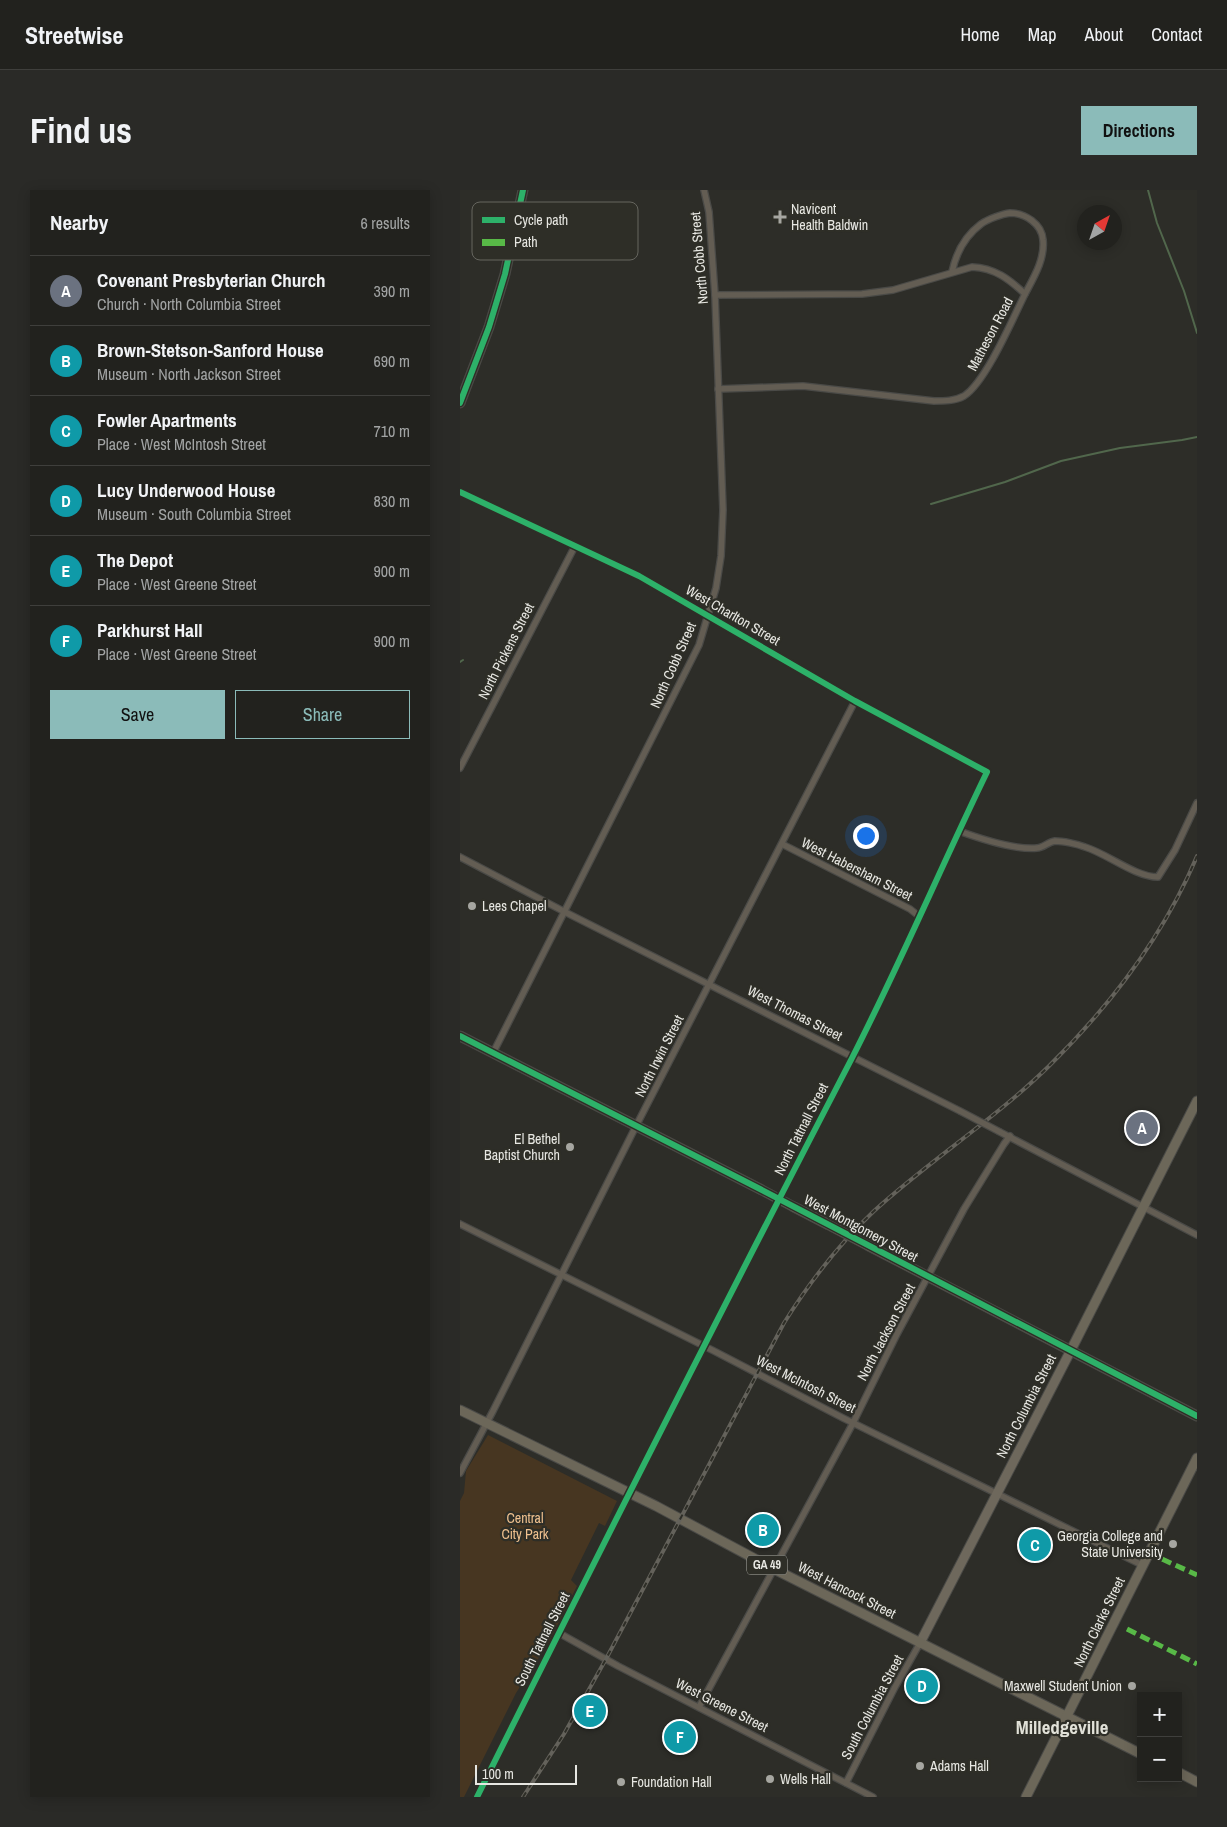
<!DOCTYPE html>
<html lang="en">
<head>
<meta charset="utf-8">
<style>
  :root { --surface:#22221e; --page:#2a2a27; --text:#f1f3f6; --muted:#a2a4a4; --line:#3f3f3c; --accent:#8bbbb9 }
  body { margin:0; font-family:"Archivo Narrow",sans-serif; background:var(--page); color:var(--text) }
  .controls { position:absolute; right:15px; bottom:15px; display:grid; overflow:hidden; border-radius:0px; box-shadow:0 2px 12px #0003 }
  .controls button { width:45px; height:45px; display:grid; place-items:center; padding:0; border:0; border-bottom:1px solid var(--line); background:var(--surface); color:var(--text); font:25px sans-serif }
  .compass { position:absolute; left:617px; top:15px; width:45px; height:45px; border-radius:50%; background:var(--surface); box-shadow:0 2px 12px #0003; rotate:40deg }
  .scale { position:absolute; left:15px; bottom:12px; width:102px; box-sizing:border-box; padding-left:5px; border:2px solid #e7e7e2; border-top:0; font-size:14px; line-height:18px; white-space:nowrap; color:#e7e7e2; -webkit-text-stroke:4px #2e2e27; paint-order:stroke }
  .you { position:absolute; left:405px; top:645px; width:18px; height:18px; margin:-12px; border:4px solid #fff; border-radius:50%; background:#1a73e8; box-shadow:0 0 0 8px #1a73e833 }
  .badge { display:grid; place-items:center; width:32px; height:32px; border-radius:50%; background:var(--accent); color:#fff; font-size:16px; font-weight:700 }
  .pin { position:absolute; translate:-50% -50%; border:2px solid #fff; box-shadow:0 1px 5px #0006 }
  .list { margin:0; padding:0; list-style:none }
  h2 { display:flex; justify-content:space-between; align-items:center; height:65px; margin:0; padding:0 20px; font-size:21px }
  h2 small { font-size:16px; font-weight:400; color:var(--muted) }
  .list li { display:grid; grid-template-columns:32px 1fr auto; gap:15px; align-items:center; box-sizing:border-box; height:70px; padding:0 20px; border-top:1px solid var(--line) }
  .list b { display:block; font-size:19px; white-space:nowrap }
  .list p { margin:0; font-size:16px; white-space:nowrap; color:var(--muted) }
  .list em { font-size:16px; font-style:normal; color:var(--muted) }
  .actions { display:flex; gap:10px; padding:15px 20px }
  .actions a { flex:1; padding:11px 0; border:1px solid var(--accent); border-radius:0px; text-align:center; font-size:18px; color:var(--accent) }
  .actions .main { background:var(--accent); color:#111 }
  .map { position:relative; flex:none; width:737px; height:1607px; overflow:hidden; border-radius:0px }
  header { display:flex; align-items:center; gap:30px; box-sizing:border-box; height:70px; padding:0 25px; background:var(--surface); border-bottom:1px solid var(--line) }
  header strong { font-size:24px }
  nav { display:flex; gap:28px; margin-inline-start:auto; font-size:18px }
  .intro { display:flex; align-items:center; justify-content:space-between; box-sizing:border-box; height:120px; padding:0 30px }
  h1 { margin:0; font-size:35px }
  .button { padding:12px 22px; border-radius:0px; background:var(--accent); color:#111; font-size:18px; font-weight:700 }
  main { display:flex; gap:30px; padding:0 30px }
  aside { flex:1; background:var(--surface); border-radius:0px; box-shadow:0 2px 12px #0003 }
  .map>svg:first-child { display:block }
  .green { fill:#473621 }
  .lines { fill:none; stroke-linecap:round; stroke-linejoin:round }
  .stream { stroke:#51674c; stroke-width:2 }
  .street-casing { stroke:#4a4a47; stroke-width:8 }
  .secondary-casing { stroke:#4a4a47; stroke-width:11 }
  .primary-casing { stroke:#4a4a47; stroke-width:11 }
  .street { stroke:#635d53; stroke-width:5.5 }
  .secondary { stroke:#6e685c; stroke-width:9 }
  .primary { stroke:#6c6759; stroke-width:9 }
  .rail-casing { stroke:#64625b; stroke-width:4 }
  .rail { stroke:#2e2e27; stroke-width:2; stroke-dasharray:5.5; stroke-linecap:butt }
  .street-bridge-casing { stroke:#4a4a47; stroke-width:8; stroke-linecap:butt }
  .primary-bridge-casing { stroke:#4a4a47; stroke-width:11; stroke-linecap:butt }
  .street-bridge { stroke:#635d53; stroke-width:5.5 }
  .primary-bridge { stroke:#6c6759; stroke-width:9 }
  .quiet { stroke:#58b947; stroke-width:5; stroke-dasharray:10 5; stroke-linecap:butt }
  .cycleway-casing { stroke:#2e2e27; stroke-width:9 }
  .cycleway { stroke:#2db169; stroke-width:6 }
  .poi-dot { fill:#a6a6a1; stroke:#2e2e27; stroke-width:2 }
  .labels { text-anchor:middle; stroke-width:4.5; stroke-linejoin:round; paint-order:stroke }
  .shield { fill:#2e2e27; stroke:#b0b0aa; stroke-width:1 }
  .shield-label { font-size:12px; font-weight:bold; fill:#e7e7e2 }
  .poi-label { font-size:14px; fill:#e7e7e2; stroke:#2e2e27; text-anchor:start }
  .street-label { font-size:14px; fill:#e7e7e2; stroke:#2e2e27 }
  .park-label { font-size:14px; fill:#f0c18f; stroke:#2e2e27 }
  .district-label { font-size:19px; font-weight:bold; fill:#e1e1d8; stroke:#2e2e27 }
  .key { fill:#2e2e27; stroke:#66665f; stroke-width:1 }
  .key-label { font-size:14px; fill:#e7e7e2 }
</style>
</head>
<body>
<header>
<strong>Streetwise</strong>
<nav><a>Home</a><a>Map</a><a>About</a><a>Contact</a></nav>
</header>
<div class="intro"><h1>Find us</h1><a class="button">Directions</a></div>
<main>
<aside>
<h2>Nearby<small>6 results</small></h2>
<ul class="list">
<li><span class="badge" style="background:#6b7280">A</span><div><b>Covenant Presbyterian Church</b><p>Church · North Columbia Street</p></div><em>390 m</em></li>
<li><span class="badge" style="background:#0f9aa8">B</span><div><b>Brown-Stetson-Sanford House</b><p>Museum · North Jackson Street</p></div><em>690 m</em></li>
<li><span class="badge" style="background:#0f9aa8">C</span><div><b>Fowler Apartments</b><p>Place · West McIntosh Street</p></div><em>710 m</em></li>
<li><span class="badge" style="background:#0f9aa8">D</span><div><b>Lucy Underwood House</b><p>Museum · South Columbia Street</p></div><em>830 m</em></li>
<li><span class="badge" style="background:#0f9aa8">E</span><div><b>The Depot</b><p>Place · West Greene Street</p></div><em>900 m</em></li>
<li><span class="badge" style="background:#0f9aa8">F</span><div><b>Parkhurst Hall</b><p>Place · West Greene Street</p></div><em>900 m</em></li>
</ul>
<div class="actions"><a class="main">Save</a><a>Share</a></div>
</aside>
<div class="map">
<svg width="737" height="1607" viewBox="0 0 737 1607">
  <rect width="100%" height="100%" fill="#2d2d28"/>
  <!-- green -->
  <polygon class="green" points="28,1245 157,1311 145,1336 139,1333 111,1390 117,1396 89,1452 56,1503 4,1607 0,1607 0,1311 4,1303 6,1281"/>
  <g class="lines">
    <!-- stream -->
    <g class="stream">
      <polyline points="688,0 697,33 724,101 737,143"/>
      <polyline points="471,314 545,292 601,271 660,258 722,250 737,247"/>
      <polyline points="0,472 3,470"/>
    </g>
    <!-- street casing -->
    <g class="street-casing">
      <g id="street">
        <path d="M492 82C496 63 505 46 521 34 528 29 542 24 550 23 565 23 582 34 583 50 585 69 574 87 565 104"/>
        <path d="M255 105 402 104 433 100 512 77C535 78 549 89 565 104 553 128 526 192 504 206 495 211 484 211 474 211L343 196 258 199"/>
        <path d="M0 302 179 386 395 511 527 582C481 677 440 774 392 868 265 1113 140 1360 17 1607"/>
        <polyline points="0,578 115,356"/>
        <path d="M499 641C521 649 554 660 577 658 583 658 588 652 595 651 603 651 617 654 625 657 648 664 675 687 698 687L715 660 737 613"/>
        <polyline points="322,654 450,719 460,727"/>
        <polyline points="0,667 105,722 500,921"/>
        <polyline points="33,863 239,455 256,398 261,366 263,320 255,105 249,22 244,0"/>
        <polyline points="540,942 737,1045"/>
        <polyline points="0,1034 254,1161 383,1228 682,1375"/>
        <polyline points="0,1283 33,1221 176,936 395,511"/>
        <polyline points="99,1443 158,1476 413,1607"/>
        <polyline points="239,1517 392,1235 437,1144 504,1019 544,954 550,946"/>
        <polyline points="386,1593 435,1497 460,1453"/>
      </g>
    </g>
    <!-- secondary casing -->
    <g class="secondary-casing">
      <polyline id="secondary" points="460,1453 611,1160"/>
    </g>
    <!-- primary casing -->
    <g class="primary-casing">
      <g id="primary">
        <polyline points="0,213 29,137 45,84 63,0"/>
        <polyline points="0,846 300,999"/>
        <polyline points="334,1017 367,1034"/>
        <polyline points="409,1056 737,1226"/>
        <polyline points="611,1160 737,911"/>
        <polyline points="0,1220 196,1316 314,1379 681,1564"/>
        <polyline points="718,1582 737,1592"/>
        <polyline points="566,1607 737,1268"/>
      </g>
    </g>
    <!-- street -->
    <use href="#street" class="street"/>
    <!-- secondary -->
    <use href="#secondary" class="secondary"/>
    <!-- primary -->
    <use href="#primary" class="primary"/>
    <!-- rail casing -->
    <g class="rail-casing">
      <path id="rail" d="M63 1607 104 1544 146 1469 324 1133C349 1093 379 1054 414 1021 470 970 535 929 589 876 650 816 704 745 737 666"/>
    </g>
    <!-- rail -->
    <use href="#rail" class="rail"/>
    <!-- street-bridge casing -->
    <g class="street-bridge-casing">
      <polyline id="street-bridge" points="500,921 540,942"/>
    </g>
    <!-- primary-bridge casing -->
    <g class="primary-bridge-casing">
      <g id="primary-bridge">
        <polyline points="300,999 334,1017"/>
        <polyline points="367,1034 409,1056"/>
      </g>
    </g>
    <!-- street-bridge -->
    <use href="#street-bridge" class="street-bridge"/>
    <!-- primary-bridge -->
    <use href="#primary-bridge" class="primary-bridge"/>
    <!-- quiet -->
    <g class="quiet">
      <polyline points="702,1369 737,1385"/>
      <polyline points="667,1439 737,1474"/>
    </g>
    <!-- cycleway casing -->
    <g class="cycleway-casing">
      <g id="cycleway">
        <polyline points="0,213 29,137 45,84 63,0"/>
        <path d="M0 302 179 386 395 511 527 582C481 677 440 774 392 868 265 1113 140 1360 17 1607"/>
        <polyline points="0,846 300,999 737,1226"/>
      </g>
    </g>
    <!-- cycleway -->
    <use href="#cycleway" class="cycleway"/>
  </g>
  <!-- markers -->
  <g class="poi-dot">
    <path d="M317.5 19.5h5v5h5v5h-5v5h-5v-5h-5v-5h5z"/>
    <circle cx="12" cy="716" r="5"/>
    <circle cx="110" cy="957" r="5"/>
    <circle cx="713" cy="1354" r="5"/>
    <circle cx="672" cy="1496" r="5"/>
    <circle cx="460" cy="1576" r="5"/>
    <circle cx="310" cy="1589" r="5"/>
    <circle cx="161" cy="1592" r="5"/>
  </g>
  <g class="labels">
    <!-- shield labels -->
    <rect class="shield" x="287" y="1365.5" width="40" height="19" rx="4"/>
    <g class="shield-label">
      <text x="307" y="1379">GA 49</text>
    </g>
    <!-- poi labels -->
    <g class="poi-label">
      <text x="331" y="24">Navicent<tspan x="331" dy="16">Health Baldwin</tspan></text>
      <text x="22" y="721">Lees Chapel</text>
      <text x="100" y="954" text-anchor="end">El Bethel<tspan x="100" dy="16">Baptist Church</tspan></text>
      <text x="703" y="1351" text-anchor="end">Georgia College and<tspan x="703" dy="16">State University</tspan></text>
      <text x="662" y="1501" text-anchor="end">Maxwell Student Union</text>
      <text x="470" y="1581">Adams Hall</text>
      <text x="320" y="1594">Wells Hall</text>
      <text x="171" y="1597">Foundation Hall</text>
    </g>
    <!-- street labels -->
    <g class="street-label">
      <text transform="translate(239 68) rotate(-95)" y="5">North Cobb Street</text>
      <text transform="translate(530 144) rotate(-62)" y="5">Matheson Road</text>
      <text transform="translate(273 425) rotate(30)" y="5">West Charlton Street</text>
      <text transform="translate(46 461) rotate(-63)" y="5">North Pickens Street</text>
      <text transform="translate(213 475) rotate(-66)" y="5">North Cobb Street</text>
      <text transform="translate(397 679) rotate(27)" y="5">West Habersham Street</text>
      <text transform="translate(335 823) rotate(27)" y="5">West Thomas Street</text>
      <text transform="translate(199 866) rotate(-63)" y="5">North Irwin Street</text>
      <text transform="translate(341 939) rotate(-63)" y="5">North Tattnall Street</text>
      <text transform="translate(401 1038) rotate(28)" y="5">West Montgomery Street</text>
      <text transform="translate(426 1142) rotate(-62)" y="5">North Jackson Street</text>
      <text transform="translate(346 1194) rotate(27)" y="5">West McIntosh Street</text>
      <text transform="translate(566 1216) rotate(-63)" y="5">North Columbia Street</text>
      <text transform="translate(387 1400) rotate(27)" y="5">West Hancock Street</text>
      <text transform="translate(639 1432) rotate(-64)" y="5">North Clarke Street</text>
      <text transform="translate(82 1449) rotate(-63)" y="5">South Tattnall Street</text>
      <text transform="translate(262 1515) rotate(27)" y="5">West Greene Street</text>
      <text transform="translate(412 1517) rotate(-62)" y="5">South Columbia Street</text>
    </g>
    <!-- park labels -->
    <g class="park-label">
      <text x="65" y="1333">Central<tspan x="65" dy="16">City Park</tspan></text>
    </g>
    <!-- district labels -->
    <g class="district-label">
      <text x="602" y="1544">Milledgeville</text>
    </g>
  </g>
  <!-- legend -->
  <rect x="12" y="12" width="166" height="58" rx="8" class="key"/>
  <rect x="22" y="27" width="23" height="6" fill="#2db169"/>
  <rect x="22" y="49" width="23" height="7" fill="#58b947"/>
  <g class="key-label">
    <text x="54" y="35">Cycle path</text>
    <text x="54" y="57">Path</text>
  </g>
</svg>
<div class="controls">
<button>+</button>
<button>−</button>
</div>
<svg class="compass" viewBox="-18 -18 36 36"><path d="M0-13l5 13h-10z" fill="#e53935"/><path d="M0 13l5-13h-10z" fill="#a2a4a4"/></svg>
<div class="scale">100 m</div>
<div class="you"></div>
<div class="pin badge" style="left:682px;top:938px;background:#6b7280">A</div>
<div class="pin badge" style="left:303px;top:1340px;background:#0f9aa8">B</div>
<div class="pin badge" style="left:575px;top:1355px;background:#0f9aa8">C</div>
<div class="pin badge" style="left:462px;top:1496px;background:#0f9aa8">D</div>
<div class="pin badge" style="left:130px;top:1521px;background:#0f9aa8">E</div>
<div class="pin badge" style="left:220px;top:1547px;background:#0f9aa8">F</div>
</div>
</main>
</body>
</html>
